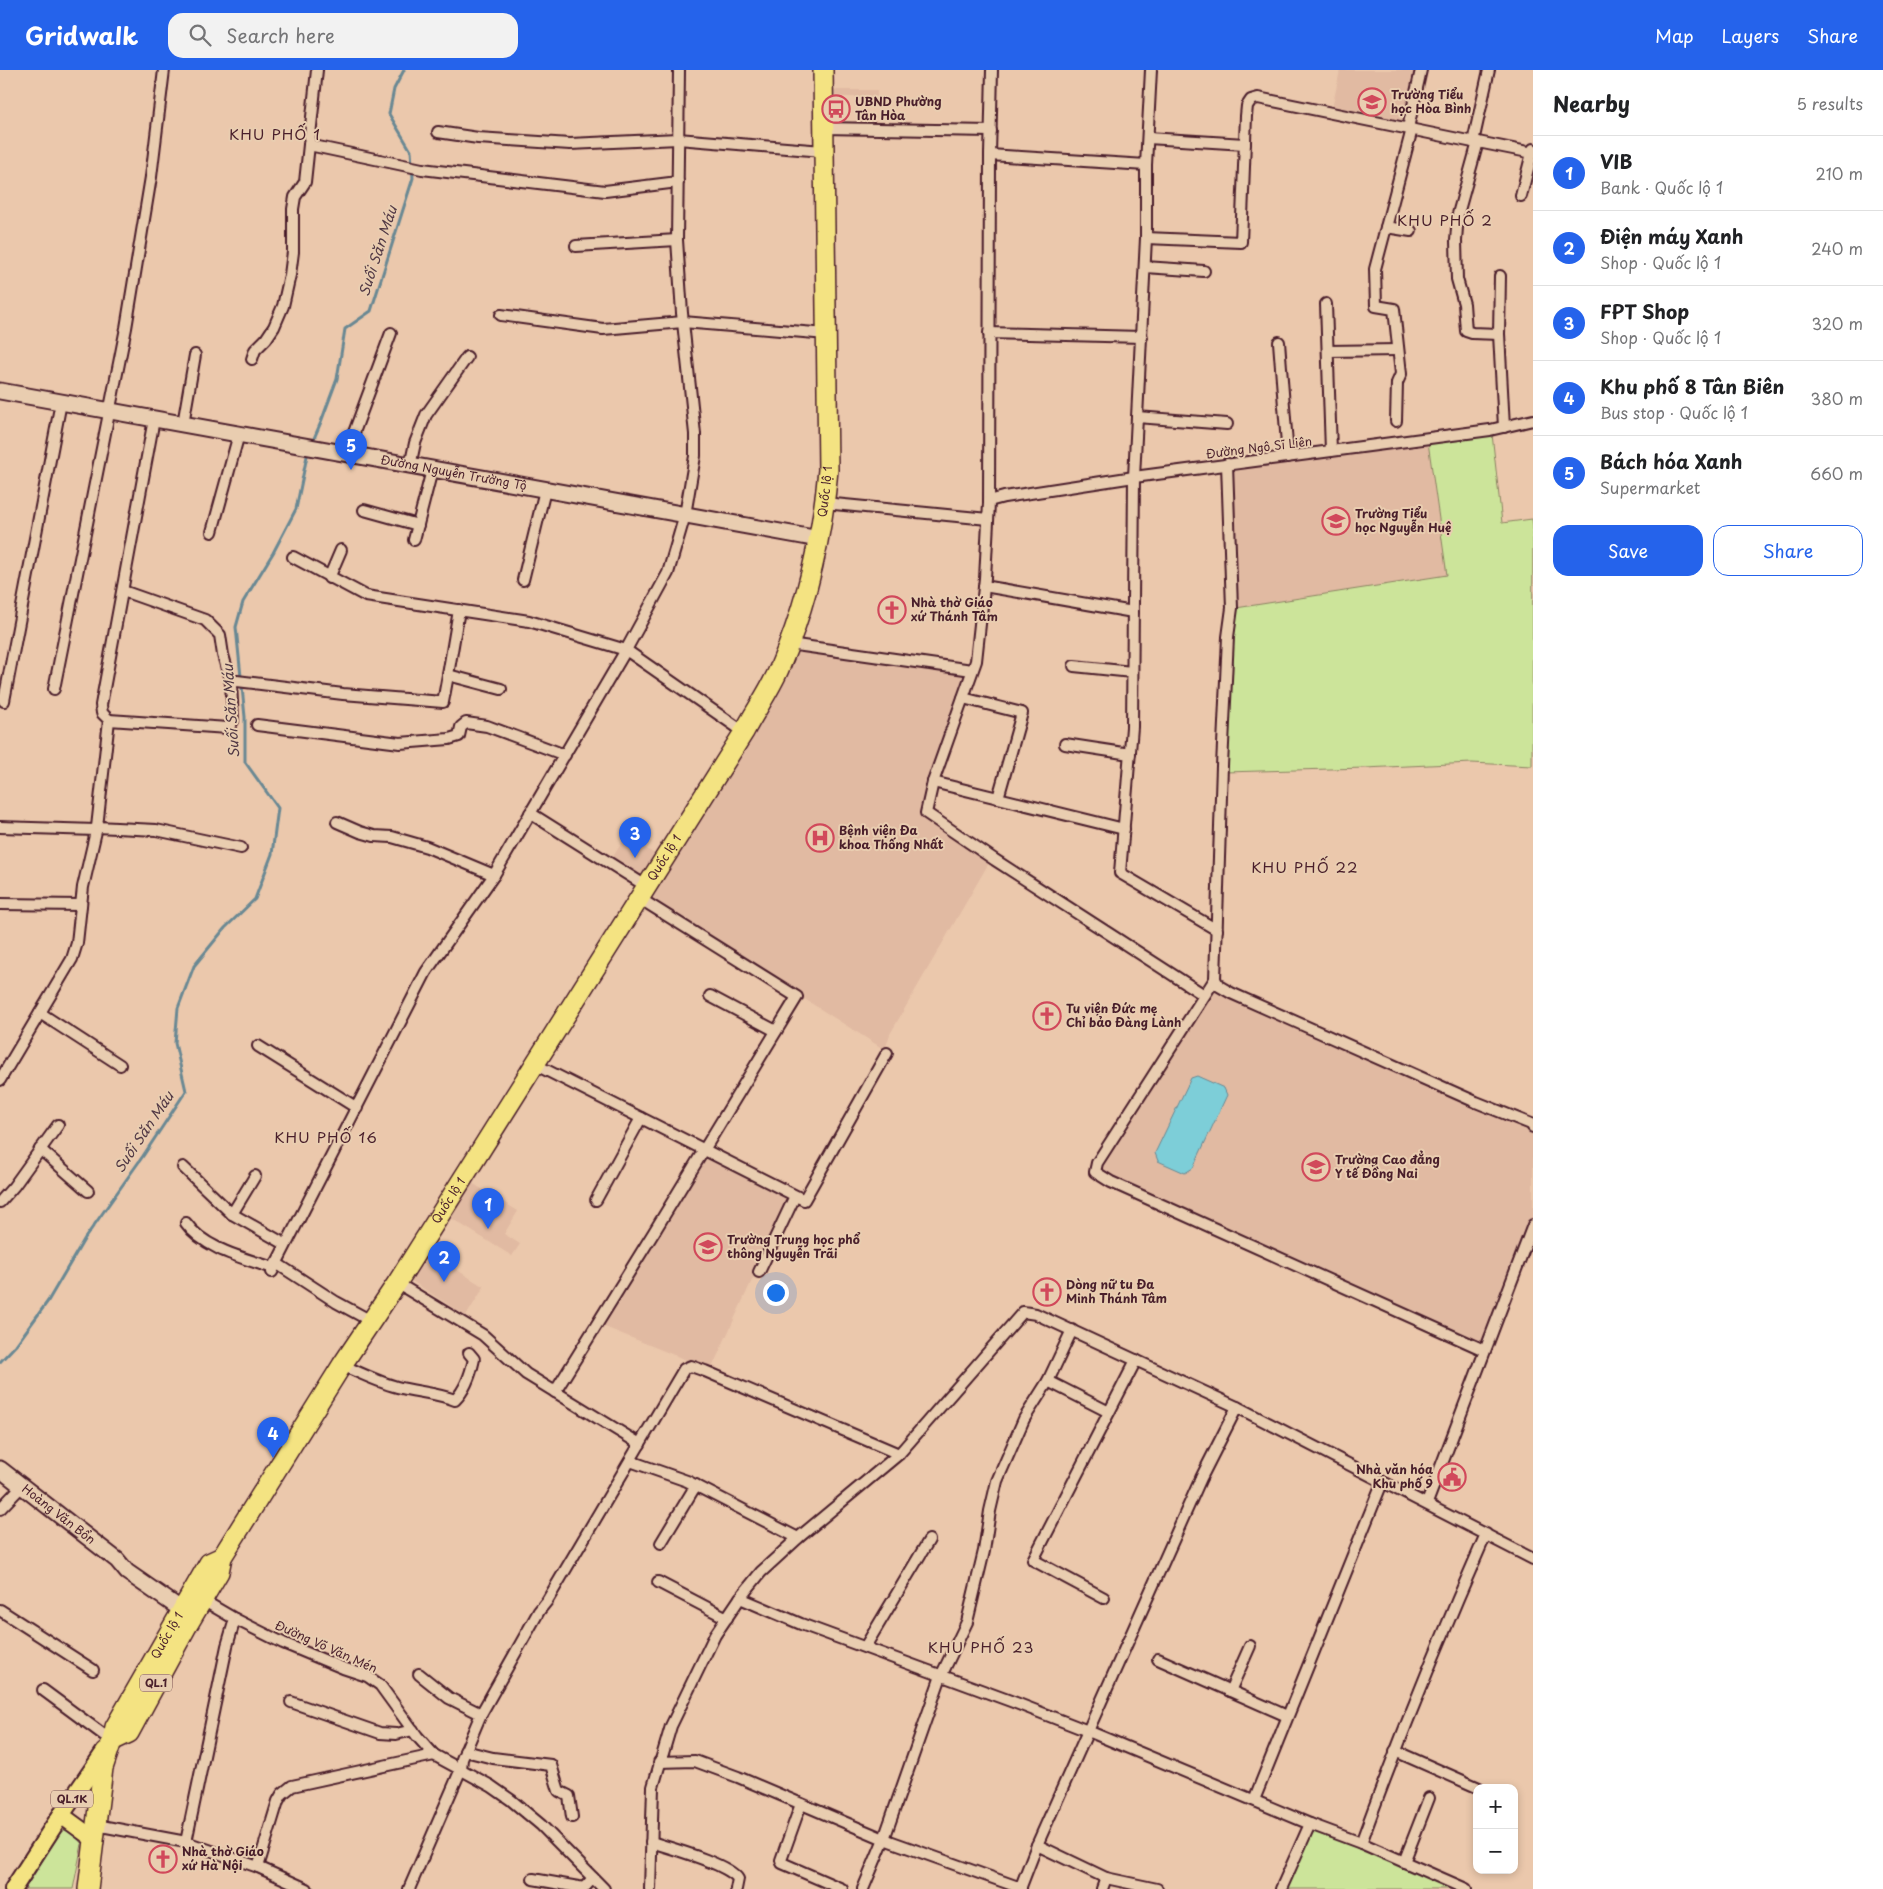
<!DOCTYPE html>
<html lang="en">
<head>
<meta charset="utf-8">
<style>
  :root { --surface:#fff; --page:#f2f2f2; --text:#202124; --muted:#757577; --line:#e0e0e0; --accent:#2563eb }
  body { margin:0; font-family:"Playpen Sans",sans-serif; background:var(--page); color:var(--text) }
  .controls { position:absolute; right:15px; bottom:15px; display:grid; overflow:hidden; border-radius:10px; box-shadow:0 2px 8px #0003 }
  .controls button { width:45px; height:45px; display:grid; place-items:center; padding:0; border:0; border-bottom:1px solid var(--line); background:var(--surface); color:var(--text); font:25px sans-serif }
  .you { position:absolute; left:775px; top:1222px; width:18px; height:18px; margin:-12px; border:4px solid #fff; border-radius:50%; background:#1a73e8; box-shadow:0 0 0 8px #1a73e833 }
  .badge { display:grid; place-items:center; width:32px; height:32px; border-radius:50%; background:var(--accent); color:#fff; font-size:16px; font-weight:700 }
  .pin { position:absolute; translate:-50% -41px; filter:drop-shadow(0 1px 2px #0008) }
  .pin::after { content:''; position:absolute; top:26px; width:18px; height:15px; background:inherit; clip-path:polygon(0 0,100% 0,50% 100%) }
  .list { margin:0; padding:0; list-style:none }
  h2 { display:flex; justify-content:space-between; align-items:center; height:65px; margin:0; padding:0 20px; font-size:21px }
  h2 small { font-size:16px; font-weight:400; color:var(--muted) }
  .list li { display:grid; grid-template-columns:32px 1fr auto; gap:15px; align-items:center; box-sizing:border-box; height:75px; padding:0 20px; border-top:1px solid var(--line) }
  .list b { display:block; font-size:19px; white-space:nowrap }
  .list p { margin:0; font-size:16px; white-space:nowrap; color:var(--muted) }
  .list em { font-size:16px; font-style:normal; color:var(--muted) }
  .actions { display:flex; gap:10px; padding:15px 20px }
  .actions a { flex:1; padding:11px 0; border:1px solid var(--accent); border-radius:15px; text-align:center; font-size:18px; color:var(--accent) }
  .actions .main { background:var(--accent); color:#fff }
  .icon { flex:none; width:28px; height:28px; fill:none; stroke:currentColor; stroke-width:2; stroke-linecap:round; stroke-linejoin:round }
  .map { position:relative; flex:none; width:1533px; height:1819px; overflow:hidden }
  header { display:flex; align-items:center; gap:30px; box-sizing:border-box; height:70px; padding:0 25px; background:var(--accent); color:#fff }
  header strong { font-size:24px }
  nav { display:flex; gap:28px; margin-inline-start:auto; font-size:18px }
  .search { width:350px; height:45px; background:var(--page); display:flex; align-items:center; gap:12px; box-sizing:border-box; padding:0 18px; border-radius:15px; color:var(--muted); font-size:19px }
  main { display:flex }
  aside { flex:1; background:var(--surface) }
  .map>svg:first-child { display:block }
  .built { fill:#e1baa2 }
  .green { fill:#cce49a; stroke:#8b8262 }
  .water { fill:#7dced8; stroke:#698893 }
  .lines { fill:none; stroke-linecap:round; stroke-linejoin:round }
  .stream { stroke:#698893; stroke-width:3 }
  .street-casing { stroke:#4a1f2b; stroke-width:14 }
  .secondary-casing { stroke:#4a1f2b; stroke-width:19 }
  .primary-casing { stroke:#4a1f2b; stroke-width:20 }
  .highway-casing { stroke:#4a1f2b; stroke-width:22 }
  .street { stroke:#e9cdb0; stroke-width:10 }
  .secondary { stroke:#e9cdb0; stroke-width:15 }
  .primary { stroke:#f4e382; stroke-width:16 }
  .highway { stroke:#f4e382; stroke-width:19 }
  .labels { text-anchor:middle; stroke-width:4; stroke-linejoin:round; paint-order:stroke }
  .shield { fill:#e9cdb0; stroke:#7a5353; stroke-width:1 }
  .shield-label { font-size:11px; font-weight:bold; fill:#4a1f2b }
  .poi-label { font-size:12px; font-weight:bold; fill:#4a1f2b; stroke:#e9cdb0; text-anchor:start }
  .street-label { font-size:12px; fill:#4a1f2b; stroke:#e9cdb0 }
  .water-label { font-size:14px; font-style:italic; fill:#523945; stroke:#e9cdb0 }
  .quarter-label { font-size:15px; letter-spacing:1px; fill:#4a1f2b; stroke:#e9cdb0 }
</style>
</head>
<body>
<header>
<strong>Gridwalk</strong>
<div class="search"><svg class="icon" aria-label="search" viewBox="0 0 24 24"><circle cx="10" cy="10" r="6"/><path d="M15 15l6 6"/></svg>Search here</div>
<nav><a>Map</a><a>Layers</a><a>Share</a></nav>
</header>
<main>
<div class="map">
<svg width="1533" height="1819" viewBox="0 0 1533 1819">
  <rect width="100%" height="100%" fill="#ebc8ac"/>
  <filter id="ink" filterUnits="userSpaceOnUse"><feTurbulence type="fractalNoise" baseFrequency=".02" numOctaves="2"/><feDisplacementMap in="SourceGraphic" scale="10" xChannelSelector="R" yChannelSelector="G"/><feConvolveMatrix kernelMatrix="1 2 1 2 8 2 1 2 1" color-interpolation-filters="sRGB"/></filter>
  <g filter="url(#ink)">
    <!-- built -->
    <g class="built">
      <polygon points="1340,0 1418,0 1405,54 1332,39"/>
      <rect x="828" y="20" width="49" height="7"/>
      <polygon points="1428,372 1447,505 1236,538 1231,398"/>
      <polygon points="793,578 968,603 923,743 990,791 890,964 885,980 645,828"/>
      <polygon points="626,766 658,786 644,811 611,790"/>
      <polygon points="1215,915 1528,1056 1533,1064 1533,1146 1482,1275 1099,1101 1100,1094"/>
      <polygon points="705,1084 790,1127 711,1300 600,1255"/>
      <polygon points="467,1110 518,1141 504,1164 520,1174 512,1186 446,1145"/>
      <polygon points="424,1179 484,1217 466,1246 407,1208"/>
    </g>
    <!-- green -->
    <g class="green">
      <polygon points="1492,364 1502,453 1532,449 1533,457 1532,696 1472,693 1365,698 1225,702 1232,567 1236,538 1447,505 1428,372"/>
      <polygon points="1312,1758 1456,1819 1285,1819"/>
      <polygon points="64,1760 72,1762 82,1774 73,1819 25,1819 60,1763"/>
    </g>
    <!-- water -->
    <polygon class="water" points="1197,1006 1224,1018 1227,1025 1193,1098 1185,1103 1158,1091 1155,1083 1191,1008"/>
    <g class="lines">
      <!-- stream -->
      <g class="stream">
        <polyline points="312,373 321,352 337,309 345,259 371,241 413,108 411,81 389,44 394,19 404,0"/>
        <polyline points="0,1292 16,1275 48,1231 85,1168 143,1086 186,1021 175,973 178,938 194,896 225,858 255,829 272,784 278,738 245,692 245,647 236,557 243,532 273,483 296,439 308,381"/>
      </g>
      <!-- street casing -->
      <g class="street-casing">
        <g id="street">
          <polyline points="992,0 990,85 989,433 985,508 976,591 933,712 926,743 995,790 1204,925"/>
          <polyline points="1151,0 1146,95 1146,168 1134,407 1132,657 1120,803 1217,860"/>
          <polyline points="823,58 991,61"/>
          <polyline points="1408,58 1421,0"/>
          <polyline points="438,62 478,68 570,74 678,69 823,81"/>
          <polyline points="1148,68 1245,74"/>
          <polyline points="1473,72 1489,0"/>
          <polyline points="1478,72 1458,144 1456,171 1457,209 1464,234 1466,261 1472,263 1499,264"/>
          <polyline points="309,75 422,99 605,121 678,112"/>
          <polyline points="990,85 1146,95"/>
          <polyline points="1521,126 1533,79"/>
          <polyline points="1386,157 1411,161"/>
          <polyline points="1146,168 1241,172 1246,46 1247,36 1251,30 1258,28 1473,72 1478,72 1533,83"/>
          <polyline points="576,176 677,170"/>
          <polyline points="1145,197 1204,201"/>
          <polyline points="1500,206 1499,264 1504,357"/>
          <polyline points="1326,234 1331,381"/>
          <polyline points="501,245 603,259 683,252 827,264"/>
          <polyline points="989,263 1142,267"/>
          <polyline points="1279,272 1288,387"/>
          <polyline points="1328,281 1398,280"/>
          <polyline points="252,289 255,280 266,269 274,257 283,236 290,205 293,182 293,139 295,127 305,112 317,0"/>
          <polyline points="1137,347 1227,354"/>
          <polyline points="1396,351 1397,313 1401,304 1394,239 1376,236 1375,199 1412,59"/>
          <polyline points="183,354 195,285"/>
          <polyline points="346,384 391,263"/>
          <polyline points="1227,394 1232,538 1228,567 1222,696 1215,909 1097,1093 1095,1102 1111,1112 1484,1280"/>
          <polyline points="410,396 415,373 426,345 467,287"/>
          <polyline points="989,431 1004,427 1134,407 1490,360 1533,350"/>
          <polyline points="824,433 988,449"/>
          <polyline points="364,440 418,455"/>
          <polyline points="212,462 239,364"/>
          <polyline points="414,470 432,400"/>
          <polyline points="293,487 366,526 529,551 626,580 744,662"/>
          <polyline points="329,508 341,480"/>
          <polyline points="523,510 545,420"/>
          <polyline points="984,516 1133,542"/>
          <polyline points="123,521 205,550 220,565 223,585 231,613"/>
          <polyline points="789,574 972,600"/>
          <polyline points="1074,596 1132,602"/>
          <polyline points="448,605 459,540"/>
          <polyline points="54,619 126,258 151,107 164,0"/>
          <polyline points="963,628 1022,643 998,728"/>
          <polyline points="4,631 61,332"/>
          <polyline points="109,650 228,658 233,651 231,613 237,611 343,624 443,632 448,605 501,619"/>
          <polyline points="257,655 400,673 449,669 459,666 461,657 466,653 487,656 565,685"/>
          <polyline points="1065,674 1130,684"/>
          <polyline points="933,712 1124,759"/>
          <polyline points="530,743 646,816"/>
          <polyline points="337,752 360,762 374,766 392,767 427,777 494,805"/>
          <polyline points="0,757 96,760"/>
          <polyline points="97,757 156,760 241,778"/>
          <polyline points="0,834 81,835"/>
          <polyline points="1215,909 1219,916 1231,923 1476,1032 1531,1054 1533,1057"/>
          <polyline points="710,926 776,961"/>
          <polyline points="40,943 120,995"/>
          <polyline points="258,976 357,1038"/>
          <polyline points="534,994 804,1130 887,983"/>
          <polyline points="0,1010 72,889 77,873 83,817 97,757 109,650 102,643 101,635 154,349"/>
          <polyline points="40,1079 88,1121"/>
          <polyline points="183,1097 232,1144 285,1174"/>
          <polyline points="596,1130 641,1048"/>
          <polyline points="0,1132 14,1116 58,1055"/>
          <polyline points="232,1144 255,1106"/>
          <path d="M186 1153C204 1179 244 1188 273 1198"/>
          <polyline points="276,1193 336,1232 371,1251"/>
          <polyline points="272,1202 426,902 494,805 626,580 668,503 685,445 695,386 695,364 682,243 677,170 679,0"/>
          <polyline points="759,1202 795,1126"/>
          <polyline points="397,1213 483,1265 526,1304 640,1374"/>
          <path d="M342 1295C360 1303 378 1312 397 1317 417 1322 437 1323 455 1330 466 1319 471 1303 474 1289L469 1283"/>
          <polyline points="1048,1311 1109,1342"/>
          <polyline points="555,1322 654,1162 797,927 639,828"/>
          <polyline points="630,1391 687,1411 798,1468"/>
          <polyline points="1427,1433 1533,1155"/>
          <polyline points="0,1439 21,1417"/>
          <polyline points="661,1473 696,1415"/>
          <polyline points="658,1512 727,1548"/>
          <polyline points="199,1528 235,1549 283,1573 343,1598 367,1606 380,1615 417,1666 434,1685 491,1716 511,1730 541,1755 604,1819"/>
          <polyline points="740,1528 801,1554 1016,1633 1088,1661 1310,1754 1361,1773 1466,1819"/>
          <polyline points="1104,1528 1033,1490 1136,1290"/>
          <polyline points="0,1540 93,1600"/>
          <polyline points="865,1577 929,1470"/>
          <polyline points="1158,1589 1287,1646"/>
          <polyline points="419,1604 449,1628 481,1644"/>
          <polyline points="43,1620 112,1671"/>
          <polyline points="1230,1621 1250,1576"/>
          <polyline points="291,1632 380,1663 396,1664 413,1660"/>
          <polyline points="465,1681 493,1688 551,1695 559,1721 569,1726 572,1747"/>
          <polyline points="1395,1681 1479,1718"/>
          <polyline points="659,1692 695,1691 738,1707 884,1769 1021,1818"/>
          <polyline points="1254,1730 1382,1413"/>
          <polyline points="801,1734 781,1790 782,1793 842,1819"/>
          <polyline points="96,1755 186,1772 258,1797 307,1819"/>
          <polyline points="186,1772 227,1576 235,1549"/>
          <path d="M651 1772C670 1778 729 1794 738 1809L736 1819"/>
          <path d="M1361 1773C1399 1669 1441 1566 1486 1464"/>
          <polyline points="1037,1775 1106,1808 1157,1819"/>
          <polyline points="1404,1792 1429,1728"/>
          <polyline points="258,1797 278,1731 282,1724 292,1716 434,1685"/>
          <polyline points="533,1809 584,1818 593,1808"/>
          <polyline points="409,1819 461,1699 462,1689 481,1644 539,1541 547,1531 684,1299 691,1296 705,1301 899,1384"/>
          <polyline points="650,1819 653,1717 671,1656 715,1565 740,1528 761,1502 798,1468 899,1384 1023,1242 1036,1244 1237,1337 1533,1489"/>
          <polyline points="863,1819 884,1769 941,1606 967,1552 984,1481 990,1441 997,1411 1024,1349 1048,1311 1072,1260"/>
          <polyline points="1020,1819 1037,1775 1201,1408 1237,1337"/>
          <polyline points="1102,1819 1106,1808"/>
          <polyline points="1281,1819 1310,1754"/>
        </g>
      </g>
      <!-- secondary casing -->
      <g class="secondary-casing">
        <g id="secondary">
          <path id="s1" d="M0 321 819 469"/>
          <path id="s2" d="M0 1399 117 1490 127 1502 182 1540"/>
        </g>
      </g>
      <!-- primary casing -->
      <g class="primary-casing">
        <g id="primary">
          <polyline points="61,1745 95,1770"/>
          <polyline points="13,1819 57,1751 105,1681"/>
        </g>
      </g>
      <!-- highway casing -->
      <g class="highway-casing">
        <g id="highway">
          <path id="s3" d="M112 1671 129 1663 186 1558 219 1502 222 1487 342 1295 397 1213 744 662C755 641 770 620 779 599 806 536 822 468 828 400L823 0"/>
          <path id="s4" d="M88 1819 103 1698 112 1671 115 1657 209 1493 222 1487"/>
        </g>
      </g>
      <!-- street -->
      <use href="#street" class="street"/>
      <!-- secondary -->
      <use href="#secondary" class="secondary"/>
      <!-- primary -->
      <use href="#primary" class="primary"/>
      <!-- highway -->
      <use href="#highway" class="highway"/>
    </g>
  </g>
  <!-- icons -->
  <defs>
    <g id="school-ring" transform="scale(1.4375)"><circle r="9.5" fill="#e9cdb0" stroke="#d1495b" stroke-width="1.5"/><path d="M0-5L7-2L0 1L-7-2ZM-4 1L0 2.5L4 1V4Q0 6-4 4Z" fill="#d1495b"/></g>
    <g id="bus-ring" transform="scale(1.4375)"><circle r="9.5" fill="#e9cdb0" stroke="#d1495b" stroke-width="1.5"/><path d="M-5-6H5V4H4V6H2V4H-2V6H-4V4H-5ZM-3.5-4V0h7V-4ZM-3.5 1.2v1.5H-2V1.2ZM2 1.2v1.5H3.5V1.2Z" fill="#d1495b"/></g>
    <g id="church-ring" transform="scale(1.4375)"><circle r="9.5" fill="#e9cdb0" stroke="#d1495b" stroke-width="1.5"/><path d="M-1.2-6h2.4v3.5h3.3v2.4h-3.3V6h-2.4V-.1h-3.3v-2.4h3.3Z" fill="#d1495b"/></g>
    <g id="hospital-ring" transform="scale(1.4375)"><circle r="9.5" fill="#e9cdb0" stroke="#d1495b" stroke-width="1.5"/><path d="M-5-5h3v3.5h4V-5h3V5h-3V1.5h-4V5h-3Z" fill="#d1495b"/></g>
    <g id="university-ring" transform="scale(1.4375)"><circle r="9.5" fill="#e9cdb0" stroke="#d1495b" stroke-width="1.5"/><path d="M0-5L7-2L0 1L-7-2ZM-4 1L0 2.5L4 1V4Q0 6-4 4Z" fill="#d1495b"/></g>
    <g id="civic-ring" transform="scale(1.4375)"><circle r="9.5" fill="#e9cdb0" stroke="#d1495b" stroke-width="1.5"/><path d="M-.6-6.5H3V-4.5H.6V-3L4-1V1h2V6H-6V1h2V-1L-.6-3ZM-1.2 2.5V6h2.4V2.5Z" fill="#d1495b"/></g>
  </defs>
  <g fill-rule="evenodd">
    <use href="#school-ring" x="1372" y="32"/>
    <use href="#bus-ring" x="836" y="39"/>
    <use href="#school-ring" x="1336" y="451"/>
    <use href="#church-ring" x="892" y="540"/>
    <use href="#hospital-ring" x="820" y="768"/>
    <use href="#church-ring" x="1047" y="946"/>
    <use href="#university-ring" x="1316" y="1097"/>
    <use href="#school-ring" x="708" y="1177"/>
    <use href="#church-ring" x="1047" y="1222"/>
    <use href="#civic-ring" x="1452" y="1407"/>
    <use href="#church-ring" x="163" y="1789"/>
  </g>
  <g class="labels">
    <!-- shield labels -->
    <g class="shield">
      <rect x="140" y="1604.5" width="32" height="17" rx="4"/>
      <rect x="51" y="1720.5" width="42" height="17" rx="4"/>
    </g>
    <g class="shield-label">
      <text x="156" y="1617">QL.1</text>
      <text x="72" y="1733">QL.1K</text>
    </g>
    <!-- poi labels -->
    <g class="poi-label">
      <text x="1391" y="29">Trường Tiểu<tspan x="1391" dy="14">học Hòa Bình</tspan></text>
      <text x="855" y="36">UBND Phường<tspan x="855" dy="14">Tân Hòa</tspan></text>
      <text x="1355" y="448">Trường Tiểu<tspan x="1355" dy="14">học Nguyễn Huệ</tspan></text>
      <text x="911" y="537">Nhà thờ Giáo<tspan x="911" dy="14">xứ Thánh Tâm</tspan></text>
      <text x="839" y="765">Bệnh viện Đa<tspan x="839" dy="14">khoa Thống Nhất</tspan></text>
      <text x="1066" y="943">Tu viện Đức mẹ<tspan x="1066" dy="14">Chỉ bảo Đàng Lành</tspan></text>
      <text x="1335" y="1094">Trường Cao đẳng<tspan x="1335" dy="14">Y tế Đồng Nai</tspan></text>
      <text x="727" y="1174">Trường Trung học phổ<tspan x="727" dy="14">thông Nguyễn Trãi</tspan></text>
      <text x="1066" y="1219">Dòng nữ tu Đa<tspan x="1066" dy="14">Minh Thánh Tâm</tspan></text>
      <text x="1433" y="1404" text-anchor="end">Nhà văn hóa<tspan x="1433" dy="14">Khu phố 9</tspan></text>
      <text x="182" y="1786">Nhà thờ Giáo<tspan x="182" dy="14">xứ Hà Nội</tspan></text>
    </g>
    <!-- street labels -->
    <g class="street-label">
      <text transform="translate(1259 378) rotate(-7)" y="4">Đường Ngô Sĩ Liên</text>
      <text dy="4" stroke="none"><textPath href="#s1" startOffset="461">Đường Nguyễn Trường Tộ</textPath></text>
      <text dy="4" stroke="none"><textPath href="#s3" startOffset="1451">Quốc lộ 1</textPath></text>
      <text dy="4" stroke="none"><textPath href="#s3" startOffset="1046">Quốc lộ 1</textPath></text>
      <text dy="4" stroke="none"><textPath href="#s3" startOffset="641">Quốc lộ 1</textPath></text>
      <text dy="4" stroke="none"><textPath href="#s2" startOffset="74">Hoàng Văn Bổn</textPath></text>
      <text dy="4" stroke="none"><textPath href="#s4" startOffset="270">Quốc lộ 1</textPath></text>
      <text transform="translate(326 1577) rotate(24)" y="4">Đường Võ Văn Mén</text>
    </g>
    <!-- water labels -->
    <g class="water-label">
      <text transform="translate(378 181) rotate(-72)" y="5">Suối Săn Máu</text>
      <text transform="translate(231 641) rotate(-94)" y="5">Suối Săn Máu</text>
      <text transform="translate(144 1062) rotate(-56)" y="5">Suối Săn Máu</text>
    </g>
    <!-- quarter labels -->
    <g class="quarter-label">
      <text x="275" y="70">KHU PHỐ 1</text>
      <text x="1445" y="156">KHU PHỐ 2</text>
      <text x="1305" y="803">KHU PHỐ 22</text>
      <text x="326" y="1073">KHU PHỐ 16</text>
      <text x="981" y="1583">KHU PHỐ 23</text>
    </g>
  </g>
</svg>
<div class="controls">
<button>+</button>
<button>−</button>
</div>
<div class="you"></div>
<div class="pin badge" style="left:488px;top:1159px">1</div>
<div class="pin badge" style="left:444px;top:1212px">2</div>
<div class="pin badge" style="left:635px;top:788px">3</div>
<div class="pin badge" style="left:273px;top:1388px">4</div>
<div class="pin badge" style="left:351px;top:400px">5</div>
</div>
<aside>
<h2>Nearby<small>5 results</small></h2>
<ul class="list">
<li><span class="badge">1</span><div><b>VIB</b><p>Bank · Quốc lộ 1</p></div><em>210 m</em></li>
<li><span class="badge">2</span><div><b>Điện máy Xanh</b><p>Shop · Quốc lộ 1</p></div><em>240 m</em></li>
<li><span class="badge">3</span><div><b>FPT Shop</b><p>Shop · Quốc lộ 1</p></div><em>320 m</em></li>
<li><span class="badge">4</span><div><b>Khu phố 8 Tân Biên</b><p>Bus stop · Quốc lộ 1</p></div><em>380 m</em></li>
<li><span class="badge">5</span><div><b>Bách hóa Xanh</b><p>Supermarket</p></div><em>660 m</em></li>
</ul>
<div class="actions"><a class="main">Save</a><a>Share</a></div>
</aside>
</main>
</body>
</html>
